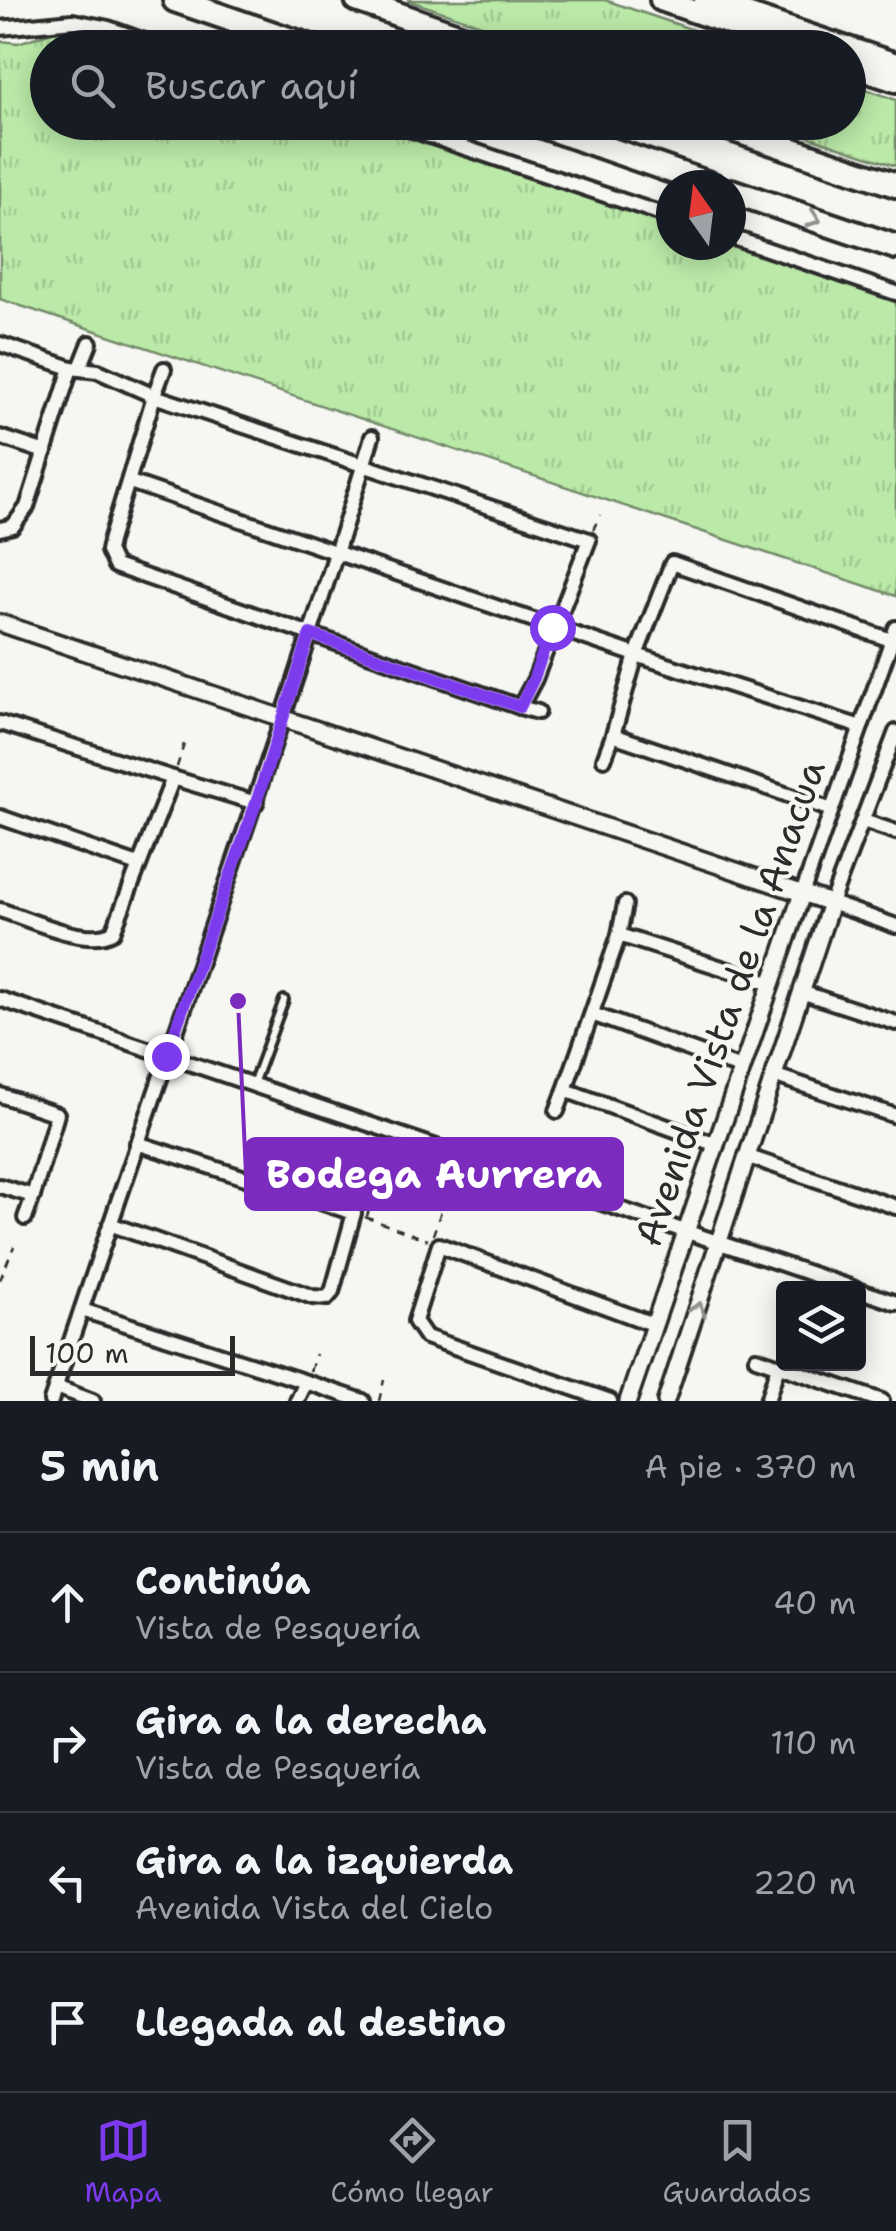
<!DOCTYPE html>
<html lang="es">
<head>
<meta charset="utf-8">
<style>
  :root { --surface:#171b24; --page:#242831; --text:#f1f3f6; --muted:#9ea1a6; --line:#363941; --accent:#7c3aed }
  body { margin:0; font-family:"Shantell Sans",sans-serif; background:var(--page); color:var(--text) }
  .controls { position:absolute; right:30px; bottom:30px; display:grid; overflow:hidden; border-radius:10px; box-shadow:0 5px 25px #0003 }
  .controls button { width:90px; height:90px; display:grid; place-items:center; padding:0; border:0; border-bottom:2px solid var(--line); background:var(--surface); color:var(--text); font:50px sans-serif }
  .compass { position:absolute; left:656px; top:170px; width:90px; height:90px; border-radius:50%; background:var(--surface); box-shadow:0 5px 25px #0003; rotate:346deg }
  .scale { position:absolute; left:30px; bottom:25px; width:205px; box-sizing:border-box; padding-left:10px; border:5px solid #2b2b2b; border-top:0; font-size:28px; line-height:35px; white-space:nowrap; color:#2b2b2b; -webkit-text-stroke:8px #f6f6f2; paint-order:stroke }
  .stop { position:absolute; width:30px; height:30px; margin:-22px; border:8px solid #7c3aed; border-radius:50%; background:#fff }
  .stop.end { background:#7c3aed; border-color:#fff; box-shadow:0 2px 10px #0008 }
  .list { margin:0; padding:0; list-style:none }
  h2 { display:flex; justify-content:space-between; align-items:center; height:130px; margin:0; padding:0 40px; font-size:42px }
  h2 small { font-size:32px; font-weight:400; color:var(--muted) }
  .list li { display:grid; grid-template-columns:65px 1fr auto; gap:30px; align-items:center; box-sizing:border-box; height:140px; padding:0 40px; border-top:2px solid var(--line) }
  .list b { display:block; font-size:38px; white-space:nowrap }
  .list p { margin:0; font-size:32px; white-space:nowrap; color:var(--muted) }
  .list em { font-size:32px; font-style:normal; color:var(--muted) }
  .icon { flex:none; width:55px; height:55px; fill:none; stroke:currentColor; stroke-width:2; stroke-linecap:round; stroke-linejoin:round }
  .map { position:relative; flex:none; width:896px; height:1401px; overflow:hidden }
  .search { position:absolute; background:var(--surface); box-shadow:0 5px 25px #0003; left:30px; right:30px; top:30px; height:110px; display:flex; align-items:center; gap:25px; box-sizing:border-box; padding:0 35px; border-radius:55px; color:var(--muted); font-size:38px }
  .sheet { height:690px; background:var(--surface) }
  nav { display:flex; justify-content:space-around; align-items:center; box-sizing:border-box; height:140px; border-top:2px solid var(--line); background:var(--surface); font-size:28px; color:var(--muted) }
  nav a { display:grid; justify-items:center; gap:5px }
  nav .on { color:var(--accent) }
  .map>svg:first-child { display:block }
  .grass { fill:url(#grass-tufts); stroke:#738a6a; stroke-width:2.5 }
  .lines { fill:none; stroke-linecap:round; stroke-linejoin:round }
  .service-casing { stroke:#2b2b2b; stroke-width:14 }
  .minor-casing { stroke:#2b2b2b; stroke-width:20 }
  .tertiary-casing { stroke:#2b2b2b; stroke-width:22 }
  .primary-casing { stroke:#2b2b2b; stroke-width:28 }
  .motorway-casing { stroke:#2b2b2b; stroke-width:30 }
  .path { stroke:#2b2b2b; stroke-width:2.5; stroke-dasharray:8 8; stroke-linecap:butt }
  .service { stroke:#f6f6f2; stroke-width:6 }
  .minor { stroke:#f6f6f2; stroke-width:12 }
  .tertiary { stroke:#f6f6f2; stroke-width:15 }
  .primary { stroke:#f6f6f2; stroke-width:20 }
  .motorway { stroke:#f6f6f2; stroke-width:22 }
  .oneway { stroke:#90908e }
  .route { stroke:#7c3aed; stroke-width:12 }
  .labels { text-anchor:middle; stroke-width:8; stroke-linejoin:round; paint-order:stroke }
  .street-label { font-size:38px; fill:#2b2b2b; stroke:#f6f6f2 }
  .leader { fill:none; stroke:#7b2cbf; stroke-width:4 }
  .callout-dot { fill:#7b2cbf; stroke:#f6f6f2; stroke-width:4 }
  .callout { fill:#7b2cbf; stroke:#7b2cbf; stroke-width:4 }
  .callout-label { font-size:40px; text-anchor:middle; font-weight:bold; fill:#fff }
</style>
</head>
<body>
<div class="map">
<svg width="896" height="1401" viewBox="0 0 896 1401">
  <defs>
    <pattern id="grass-tufts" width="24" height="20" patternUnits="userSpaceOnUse" patternTransform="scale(2.5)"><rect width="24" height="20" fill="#bbeaa8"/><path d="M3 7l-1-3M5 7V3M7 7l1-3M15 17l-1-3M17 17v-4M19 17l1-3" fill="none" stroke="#a1c991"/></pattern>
  </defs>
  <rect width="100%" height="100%" fill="#f6f6f2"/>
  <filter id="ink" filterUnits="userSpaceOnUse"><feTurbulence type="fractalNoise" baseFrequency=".01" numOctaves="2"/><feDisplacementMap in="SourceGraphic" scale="20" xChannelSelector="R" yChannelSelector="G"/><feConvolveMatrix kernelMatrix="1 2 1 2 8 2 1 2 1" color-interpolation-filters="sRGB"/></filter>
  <g filter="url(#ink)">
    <!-- grass -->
    <g class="grass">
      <polygon points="407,0 605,0 744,47 547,47"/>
      <polygon points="93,29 148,47 48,48 48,122 370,123 671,224 671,245 731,244 896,300 896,596 0,299 0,41 18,43 58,30"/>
      <polygon points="849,83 896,100 896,166 768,123 848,122"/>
    </g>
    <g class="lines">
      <!-- service casing -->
      <g class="service-casing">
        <polyline id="service" points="253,1084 284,1000"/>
      </g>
      <!-- minor casing -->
      <g class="minor-casing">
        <g id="minor">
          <polyline points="0,28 73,21 108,28 164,48"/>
          <polyline points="388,122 671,217"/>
          <polyline points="731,237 896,293"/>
          <polyline points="0,344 71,368 27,507 13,526 0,529"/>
          <polyline points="71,368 98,371 154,396 164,369"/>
          <polyline points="80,368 90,343"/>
          <polygon points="154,396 589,540 535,679 520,707 115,566 108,551 110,541"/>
          <polyline points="0,437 45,452"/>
          <polyline points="130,482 636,655 861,727"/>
          <polyline points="520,707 538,712"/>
          <path d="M0 723 173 778 113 932C86 947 29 919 0 910"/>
          <polyline points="896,732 831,903 896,926"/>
          <polyline points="604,759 613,735"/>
          <polyline points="173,778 256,803"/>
          <polyline points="829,809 613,735 636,655 672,563 891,640"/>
          <polyline points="0,817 138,865"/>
          <polyline points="863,821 896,832"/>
          <polyline points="802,894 896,628"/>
          <polyline points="619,935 625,904"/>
          <polyline points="801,992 896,1023"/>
          <polyline points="0,999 853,1288"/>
          <polyline points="592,1014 743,1069"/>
          <polyline points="773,1075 896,1116"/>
          <polyline points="0,1095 57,1114 33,1196 0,1186"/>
          <polyline points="557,1111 565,1090"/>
          <polyline points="717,1145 565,1090 619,935 772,984"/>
          <polyline points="746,1156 896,1207"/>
          <polyline points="25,1218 33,1196"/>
          <polyline points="110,1224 313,1297 327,1298 332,1292 354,1213 137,1143"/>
          <polyline points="858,1290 896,1303"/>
          <polyline points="82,1310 306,1382 297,1401"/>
          <polyline points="756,1358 882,1401"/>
          <polyline points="306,1382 363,1401"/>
          <polyline points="56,1387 93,1401"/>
          <path d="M51 1401C157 1079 274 761 372 437"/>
          <polyline points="610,1401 426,1337 415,1321 439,1245 655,1325"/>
          <polyline points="767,1401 778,1366"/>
        </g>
      </g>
      <!-- tertiary casing -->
      <g class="tertiary-casing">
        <g id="tertiary">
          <polyline points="0,623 831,903 666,1401"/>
          <polyline points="628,1401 802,894"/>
        </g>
      </g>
      <!-- primary casing -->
      <g class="primary-casing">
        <g id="primary">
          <polyline points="661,0 799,48"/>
          <polyline points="705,0 847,48"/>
          <polyline points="848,48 896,64"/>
          <polyline points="848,65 896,81"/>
        </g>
      </g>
      <!-- motorway casing -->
      <g class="motorway-casing">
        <g id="motorway">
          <polyline points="175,0 314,48"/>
          <polyline points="357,0 494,48"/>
          <polyline points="531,122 712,185"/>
          <polyline points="711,122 896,185"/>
          <polyline points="731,191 896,247"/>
        </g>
      </g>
      <!-- path -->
      <g class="path">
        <polyline points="593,530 600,515"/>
        <polyline points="177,767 184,744"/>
        <polyline points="367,1216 377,1185"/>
        <polyline points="365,1217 428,1240"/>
        <polyline points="433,1235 442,1208"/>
        <polyline points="0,1280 14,1246"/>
        <polyline points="310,1371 316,1354"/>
        <polyline points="379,1401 384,1380"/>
      </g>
      <!-- service -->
      <use href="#service" class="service"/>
      <!-- minor -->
      <use href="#minor" class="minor"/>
      <!-- tertiary -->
      <use href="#tertiary" class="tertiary"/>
      <!-- primary -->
      <use href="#primary" class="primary"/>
      <!-- motorway -->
      <use href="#motorway" class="motorway"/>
    </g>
    <!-- one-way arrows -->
    <defs><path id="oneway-chevron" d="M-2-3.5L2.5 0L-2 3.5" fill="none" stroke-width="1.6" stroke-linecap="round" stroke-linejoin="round" transform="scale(2.5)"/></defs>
    <g class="oneway">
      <use href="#oneway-chevron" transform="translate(814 219) rotate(19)"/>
      <use href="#oneway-chevron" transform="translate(698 1309) rotate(-71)"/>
    </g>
  </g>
  <g class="lines" filter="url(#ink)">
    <!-- route -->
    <polyline class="route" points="166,1056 256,803 310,634 520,707 534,678 552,627"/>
  </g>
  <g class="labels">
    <!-- street labels -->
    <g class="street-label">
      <text transform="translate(730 1003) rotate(-71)" y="13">Avenida Vista de la Anacua</text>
    </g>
  </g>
  <!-- callouts -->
  <path class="leader" d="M238 1001L246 1174"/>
  <circle class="callout-dot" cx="238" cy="1001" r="10"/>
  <rect class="callout" x="246" y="1139" width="376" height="70" rx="10"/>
  <g class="callout-label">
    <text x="434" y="1188">Bodega Aurrera</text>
  </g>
</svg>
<div class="controls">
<button><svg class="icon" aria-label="layers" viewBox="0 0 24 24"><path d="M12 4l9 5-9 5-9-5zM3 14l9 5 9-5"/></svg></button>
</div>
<svg class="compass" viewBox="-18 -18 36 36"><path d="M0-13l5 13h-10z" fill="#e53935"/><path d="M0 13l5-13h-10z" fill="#9ea1a6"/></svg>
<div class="scale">100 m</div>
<div class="stop" style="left:552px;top:627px"></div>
<div class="stop end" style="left:166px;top:1056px"></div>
<div class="search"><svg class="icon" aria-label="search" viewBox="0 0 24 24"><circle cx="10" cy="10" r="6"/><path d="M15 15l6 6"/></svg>Buscar aquí</div>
</div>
<section class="sheet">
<h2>5 min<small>A pie · 370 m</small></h2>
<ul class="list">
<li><svg class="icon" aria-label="ahead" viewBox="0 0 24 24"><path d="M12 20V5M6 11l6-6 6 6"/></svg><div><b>Continúa</b><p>Vista de Pesquería</p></div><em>40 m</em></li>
<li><svg class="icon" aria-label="right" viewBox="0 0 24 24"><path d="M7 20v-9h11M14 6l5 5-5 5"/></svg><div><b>Gira a la derecha</b><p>Vista de Pesquería</p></div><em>110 m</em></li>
<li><svg class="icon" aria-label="left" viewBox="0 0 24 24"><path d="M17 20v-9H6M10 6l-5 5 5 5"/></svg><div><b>Gira a la izquierda</b><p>Avenida Vista del Cielo</p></div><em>220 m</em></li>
<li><svg class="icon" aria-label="arrive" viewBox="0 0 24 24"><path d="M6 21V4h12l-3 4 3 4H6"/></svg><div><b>Llegada al destino</b></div></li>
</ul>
</section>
<nav>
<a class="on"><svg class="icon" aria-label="map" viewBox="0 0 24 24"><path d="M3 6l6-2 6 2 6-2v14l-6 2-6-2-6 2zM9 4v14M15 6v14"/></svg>Mapa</a>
<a><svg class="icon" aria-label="directions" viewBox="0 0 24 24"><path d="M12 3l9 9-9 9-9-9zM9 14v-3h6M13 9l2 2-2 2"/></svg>Cómo llegar</a>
<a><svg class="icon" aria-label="saved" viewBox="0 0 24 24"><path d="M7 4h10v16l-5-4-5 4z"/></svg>Guardados</a>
</nav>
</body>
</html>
